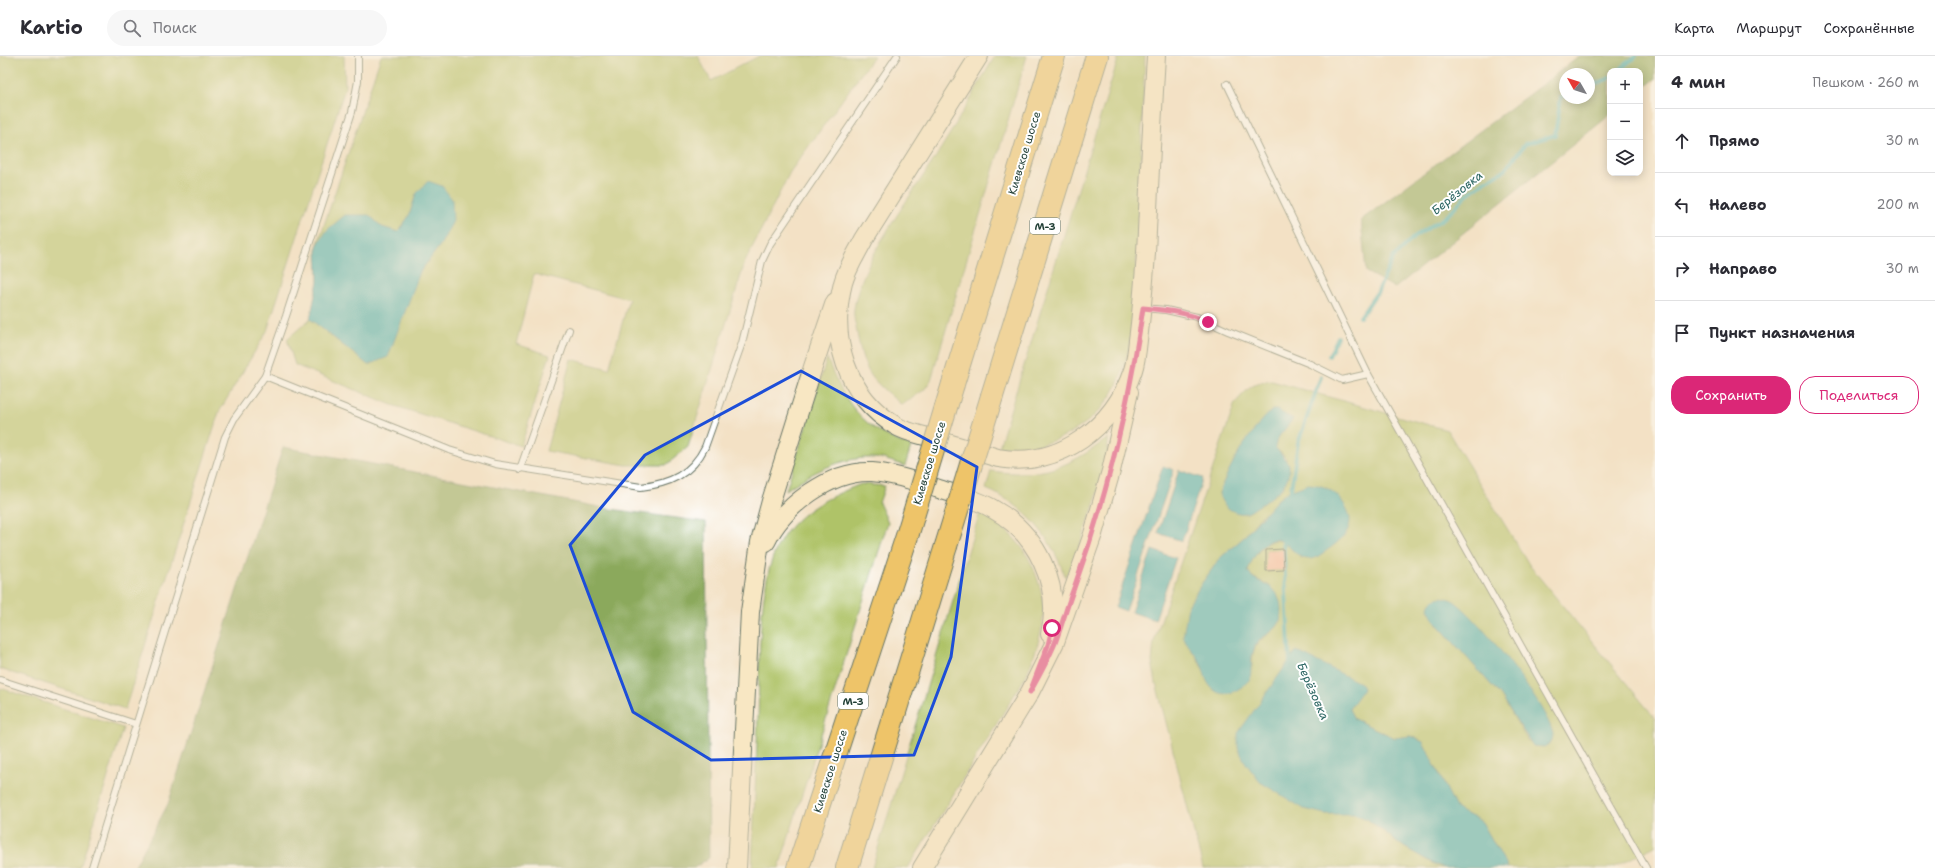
<!DOCTYPE html>
<html lang="ru">
<head>
<meta charset="utf-8">
<style>
  :root { --surface:#fff; --page:#f7f7f7; --text:#2b2b33; --muted:#7c7c81; --line:#e1e1e2; --accent:#db2777 }
  body { margin:0; font-family:"Shantell Sans",sans-serif; background:var(--page); color:var(--text) }
  .controls { position:absolute; right:12px; top:12px; display:grid; overflow:hidden; border-radius:8px; box-shadow:0 2px 10px #0003 }
  .controls button { width:36px; height:36px; display:grid; place-items:center; padding:0; border:0; border-bottom:1px solid var(--line); background:var(--surface); color:var(--text); font:20px sans-serif }
  .compass { position:absolute; left:1559px; top:12px; width:36px; height:36px; border-radius:50%; background:var(--surface); box-shadow:0 2px 10px #0003; rotate:309deg }
  .stop { position:absolute; width:12px; height:12px; margin:-9px; border:3px solid #db2777; border-radius:50%; background:#fff }
  .stop.end { background:#db2777; border-color:#fff; box-shadow:0 1px 4px #0008 }
  .list { margin:0; padding:0; list-style:none }
  h2 { display:flex; justify-content:space-between; align-items:center; height:52px; margin:0; padding:0 16px; font-size:17px }
  h2 small { font-size:13px; font-weight:400; color:var(--muted) }
  .list li { display:grid; grid-template-columns:26px 1fr auto; gap:12px; align-items:center; box-sizing:border-box; height:64px; padding:0 16px; border-top:1px solid var(--line) }
  .list b { display:block; font-size:15px; white-space:nowrap }
  .list em { font-size:13px; font-style:normal; color:var(--muted) }
  .actions { display:flex; gap:8px; padding:12px 16px }
  .actions a { flex:1; padding:9px 0; border:1px solid var(--accent); border-radius:16px; text-align:center; font-size:14px; color:var(--accent) }
  .actions .main { background:var(--accent); color:#fff }
  .icon { flex:none; width:22px; height:22px; fill:none; stroke:currentColor; stroke-width:2; stroke-linecap:round; stroke-linejoin:round }
  .map { position:relative; flex:none; width:1655px; height:812px; overflow:hidden }
  header { display:flex; align-items:center; gap:24px; box-sizing:border-box; height:56px; padding:0 20px; background:var(--surface); border-bottom:1px solid var(--line) }
  header strong { font-size:19px }
  nav { display:flex; gap:22px; margin-inline-start:auto; font-size:14px }
  .search { width:280px; height:36px; background:var(--page); display:flex; align-items:center; gap:10px; box-sizing:border-box; padding:0 14px; border-radius:22px; color:var(--muted); font-size:15px }
  main { display:flex }
  aside { flex:1; background:var(--surface) }
  .map>svg:first-child { display:block }
  .green { fill:#afc367; stroke:#67804e; fill-rule:evenodd }
  .forest { fill:#8ba95c; stroke:#557348; fill-rule:evenodd }
  .water { fill:#3badb4; stroke:#2d7574 }
  .lines { fill:none; stroke-linecap:round; stroke-linejoin:round }
  .stream { stroke:#3badb4; stroke-width:4 }
  .building { fill:#fca98a }
  .lane-casing { stroke:#697667; stroke-width:8 }
  .secondary-casing { stroke:#697667; stroke-width:20 }
  .highway-casing { stroke:#697667; stroke-width:24 }
  .lane { stroke:#fff; stroke-width:6 }
  .secondary { stroke:#f8e7c3; stroke-width:18 }
  .highway { stroke:#eec469; stroke-width:22 }
  .highway-bridge-casing { stroke:#697667; stroke-width:24; stroke-linecap:butt }
  .highway-bridge { stroke:#eec469; stroke-width:22 }
  .route { stroke:#db2777; stroke-width:5 }
  .marked { fill:none; stroke:#1d4ed8; stroke-width:3; stroke-linejoin:round }
  .labels { text-anchor:middle; stroke-width:4; stroke-linejoin:round; paint-order:stroke }
  .shield { fill:#fff; stroke:#627771; stroke-width:1 }
  .shield-label { font-size:10px; font-weight:bold; fill:#1f3d34 }
  .street-label { font-size:11px; fill:#1f3d34; stroke:#fff }
  .water-label { font-size:12px; font-style:italic; fill:#296461; stroke:#fff }
</style>
</head>
<body>
<header>
<strong>Kartio</strong>
<div class="search"><svg class="icon" aria-label="search" viewBox="0 0 24 24"><circle cx="10" cy="10" r="6"/><path d="M15 15l6 6"/></svg>Поиск</div>
<nav><a>Карта</a><a>Маршрут</a><a>Сохранённые</a></nav>
</header>
<main>
<div class="map">
<svg width="1655" height="812" viewBox="0 0 1655 812">
  <rect width="100%" height="100%" fill="#fff"/>
  <filter id="ink" filterUnits="userSpaceOnUse"><feTurbulence type="fractalNoise" baseFrequency=".025" numOctaves="2"/><feDisplacementMap in="SourceGraphic" scale="8" xChannelSelector="R" yChannelSelector="G"/><feConvolveMatrix kernelMatrix="1 2 1 2 8 2 1 2 1" color-interpolation-filters="sRGB"/></filter>
  <filter id="wash" filterUnits="userSpaceOnUse"><feTurbulence type="fractalNoise" baseFrequency=".012" numOctaves="4" result="noise"/><feDisplacementMap in="SourceGraphic" scale="16" xChannelSelector="R" yChannelSelector="G"/><feGaussianBlur stdDeviation="0.9" result="paint"/><feColorMatrix in="noise" values="0 0 0 0 0 0 0 0 0 0 0 0 0 0 0 0 0 1.4 0 .05"/><feComposite in="paint" operator="in"/></filter>
  <g filter="url(#wash)">
    <rect width="100%" height="100%" fill="#f3e1c5"/>
    <!-- green -->
    <g class="green">
      <polygon points="0,0 344,0 345,32 267,275 219,356 125,653 0,613"/>
      <polygon points="381,0 698,0 711,25 759,0 874,0 790,116 745,206 688,391 666,409 626,409 546,395 571,303 609,313 629,243 534,218 516,288 550,299 521,390 392,349 295,309 287,283 310,263 368,309 420,216 441,188 416,138 409,160 398,176 382,171 369,159 318,225 317,190"/>
      <path d="M995 0H1027L931 324 924 334 902 349C870 322 865 319 857 277 856 270 853 261 854 253 860 206 909 143 935 102 956 69 975 34 995 0Z"/>
      <path d="M1119 0H1145C1142 64 1140 127 1137 191 1135 233 1135 294 1116 331 1093 374 1046 396 999 391Z"/>
      <path d="M827 302C845 348 863 374 911 390L905 410C898 408 891 405 884 403 849 397 814 415 786 434Z"/>
      <path d="M1272 325 1447 374 1530 510 1655 662V790L1612 812H1508L1482 766C1474 760 1464 759 1456 752L1423 686 1411 680 1395 682 1354 663 1349 653 1351 648 1238 692 1245 706 1260 726 1325 758 1354 757 1367 763 1404 791 1434 808 1445 812H1203L1156 627 1152 606 1154 585 1235 347C1249 332 1251 327 1272 325ZM1293 363 1277 383 1275 391 1286 402 1284 431 1246 458C1232 456 1223 451 1219 437 1228 413 1242 391 1257 370ZM1325 431C1348 445 1344 455 1346 479L1315 502H1301C1285 487 1276 474 1258 496 1253 502 1249 508 1248 515 1254 526 1267 525 1274 534 1280 541 1280 556 1281 565 1266 587 1252 579 1252 611L1210 630C1204 615 1199 602 1188 590V550L1202 527 1220 502 1242 483 1263 458ZM1283 493 1284 514 1266 515V494ZM1428 553 1551 687 1528 685 1501 640 1438 569Z"/>
      <path d="M1108 382C1111 405 1079 500 1065 521 1052 482 1026 449 986 433L991 415C1042 422 1068 412 1108 382Z"/>
      <path d="M861 428 885 430 879 447 888 466 779 812H752C754 762 756 713 758 663 760 616 756 523 781 484 800 454 829 441 861 428Z"/>
      <path d="M980 456C1011 475 1029 493 1039 528 1042 539 1045 550 1043 561 1041 582 1034 601 1026 620L908 812H872Z"/>
      <polygon points="0,632 123,672 80,812 0,812"/>
    </g>
    <!-- forest -->
    <g class="forest">
      <path d="M1580 0H1655V23L1640 35V15H1610V59L1395 232 1366 216 1361 164ZM1565 18H1589V42H1565Z"/>
      <polygon points="283,391 610,453 706,466 709,802 694,812 134,812 168,748"/>
    </g>
    <!-- water -->
    <g class="water">
      <polygon points="428,125 442,130 452,143 453,165 441,188 420,216 388,301 368,309 310,263 318,225 317,190 327,174 345,159 369,159 382,171 398,176 409,160 416,138"/>
      <path d="M1272 354H1277L1293 363 1277 383 1275 391 1289 408C1292 432 1268 443 1251 455 1239 462 1221 452 1219 437 1231 406 1248 378 1272 354Z"/>
      <polygon points="1163,410 1174,414 1126,555 1115,551"/>
      <polygon points="1179,414 1203,422 1182,485 1158,477"/>
      <path d="M1308 428C1323 428 1336 435 1344 448 1359 470 1343 483 1326 495 1321 498 1316 503 1310 503 1291 505 1283 465 1259 494 1254 501 1250 507 1248 516 1254 527 1270 526 1277 538 1280 543 1281 549 1281 555 1282 580 1260 575 1254 593 1250 602 1252 614 1250 623 1241 634 1222 646 1210 630 1205 624 1204 614 1201 607 1195 598 1188 590 1183 581L1188 550 1202 527 1220 502 1242 483 1277 444 1287 436Z"/>
      <polygon points="1152,494 1176,502 1155,564 1131,556"/>
      <path d="M1442 541C1446 542 1451 543 1454 545 1478 561 1548 651 1553 678 1553 681 1552 684 1551 687L1544 691 1533 690 1501 640 1438 569 1428 553C1431 545 1434 542 1442 541Z"/>
      <path d="M1296 595 1360 627 1363 632 1362 635 1349 653 1354 663 1395 682 1410 680 1423 686 1456 752C1464 759 1474 760 1482 766L1508 812H1445L1434 808 1404 791 1367 763 1354 758H1325L1304 753 1260 726 1245 706 1238 692V677Z"/>
    </g>
    <g class="lines">
      <!-- stream -->
      <g class="stream">
        <polyline points="1618,15 1636,0"/>
        <polyline points="1589,31 1610,22"/>
        <polyline points="1360,261 1378,235 1393,202 1414,181 1447,160 1465,140 1484,126 1505,114 1525,88 1555,79 1561,41 1565,40"/>
        <polyline points="1329,300 1338,281"/>
        <polyline points="1290,440 1298,387 1321,321"/>
        <polyline points="1283,482 1290,609"/>
      </g>
    </g>
    <g id="blocks">
      <!-- building -->
      <polygon class="building" points="1283,493 1284,514 1266,515 1266,494"/>
    </g>
  </g>
  <g filter="url(#ink)">
    <use href="#blocks" fill-opacity="0" stroke="#697667" stroke-width="1"/>
    <g class="lines">
      <!-- lane casing -->
      <g class="lane-casing">
        <g id="lane">
          <polyline points="1227,28 1368,318"/>
          <polyline points="1143,252 1166,254 1197,261 1228,275 1310,308 1342,324 1368,318 1646,812"/>
          <path d="M265 320 449 394 495 408 641 431C669 428 692 418 705 391L742 287 762 205 770 188 897 0"/>
          <polyline points="520,413 569,274"/>
          <polyline points="0,624 136,668"/>
          <polyline points="92,812 225,381 234,363 265,320 286,260 352,56 358,25 358,0"/>
        </g>
      </g>
      <!-- secondary casing -->
      <g class="secondary-casing">
        <g id="secondary">
          <path d="M979 0 864 183C857 197 847 212 843 227 829 282 846 340 896 370 906 376 918 378 928 381 951 388 975 395 998 402 1059 413 1114 371 1133 314 1136 305 1137 294 1138 284 1142 255 1144 226 1146 197 1149 131 1152 66 1156 0"/>
          <path d="M766 486C783 450 831 414 872 416 895 418 917 426 939 433 957 439 977 443 993 453 1037 477 1062 530 1050 578"/>
          <polyline points="737,812 750,556 760,486 771,445 813,311 835,246"/>
          <polyline points="922,812 1030,636 1055,586 1093,478 1111,415 1129,336"/>
        </g>
      </g>
      <!-- highway casing -->
      <g class="highway-casing">
        <g id="highway">
          <polyline points="953,328 1054,0"/>
          <polyline points="992,340 1097,0"/>
          <polyline points="798,812 908,477"/>
          <polyline points="847,812 946,490"/>
        </g>
      </g>
      <!-- lane -->
      <use href="#lane" class="lane"/>
      <!-- secondary -->
      <use href="#secondary" class="secondary"/>
      <!-- highway -->
      <use href="#highway" class="highway"/>
      <!-- highway-bridge casing -->
      <g class="highway-bridge-casing">
        <g id="highway-bridge">
          <polyline points="908,477 953,328"/>
          <polyline points="946,490 992,340"/>
        </g>
      </g>
      <!-- highway-bridge -->
      <use href="#highway-bridge" class="highway-bridge"/>
    </g>
  </g>
  <g class="lines" filter="url(#ink)">
    <!-- route -->
    <path class="route" d="M1052 572 1048 589 1030 636C1039 620 1048 604 1055 587 1062 569 1067 550 1074 532 1107 441 1129 348 1143 252 1165 254 1187 256 1208 266"/>
  </g>
  <!-- marked area -->
  <path d="M0 0H1655V812H0ZM801 315 977 411 951 601 914 699 711 704 633 656 570 489 645 399Z" fill="#f3e1c5" fill-opacity=".55" fill-rule="evenodd"/>
  <path class="marked" d="M801 315 977 411 951 601 914 699 711 704 633 656 570 489 645 399Z"/>
  <g class="labels">
    <!-- shield labels -->
    <g class="shield">
      <rect x="1030" y="162" width="30" height="16" rx="3"/>
      <rect x="838" y="637" width="30" height="16" rx="3"/>
    </g>
    <g class="shield-label">
      <text x="1045" y="174">М-3</text>
      <text x="853" y="649">М-3</text>
    </g>
    <!-- street labels -->
    <g class="street-label">
      <text transform="translate(1024 97) rotate(-73)" y="4">Киевское шоссе</text>
      <text transform="translate(929 407) rotate(-73)" y="4">Киевское шоссе</text>
      <text transform="translate(830 715) rotate(-72)" y="4">Киевское шоссе</text>
    </g>
    <!-- water labels -->
    <g class="water-label">
      <text transform="translate(1457 137) rotate(-39)" y="4">Берёзовка</text>
      <text transform="translate(1313 635) rotate(66)" y="4">Берёзовка</text>
    </g>
  </g>
</svg>
<div class="controls">
<button>+</button>
<button>−</button>
<button><svg class="icon" aria-label="layers" viewBox="0 0 24 24"><path d="M12 4l9 5-9 5-9-5zM3 14l9 5 9-5"/></svg></button>
</div>
<svg class="compass" viewBox="-18 -18 36 36"><path d="M0-13l5 13h-10z" fill="#e53935"/><path d="M0 13l5-13h-10z" fill="#7c7c81"/></svg>
<div class="stop" style="left:1052px;top:572px"></div>
<div class="stop end" style="left:1208px;top:266px"></div>
</div>
<aside>
<h2>4 мин<small>Пешком · 260 m</small></h2>
<ul class="list">
<li><svg class="icon" aria-label="ahead" viewBox="0 0 24 24"><path d="M12 20V5M6 11l6-6 6 6"/></svg><div><b>Прямо</b></div><em>30 m</em></li>
<li><svg class="icon" aria-label="left" viewBox="0 0 24 24"><path d="M17 20v-9H6M10 6l-5 5 5 5"/></svg><div><b>Налево</b></div><em>200 m</em></li>
<li><svg class="icon" aria-label="right" viewBox="0 0 24 24"><path d="M7 20v-9h11M14 6l5 5-5 5"/></svg><div><b>Направо</b></div><em>30 m</em></li>
<li><svg class="icon" aria-label="arrive" viewBox="0 0 24 24"><path d="M6 21V4h12l-3 4 3 4H6"/></svg><div><b>Пункт назначения</b></div></li>
</ul>
<div class="actions"><a class="main">Сохранить</a><a>Поделиться</a></div>
</aside>
</main>
</body>
</html>
